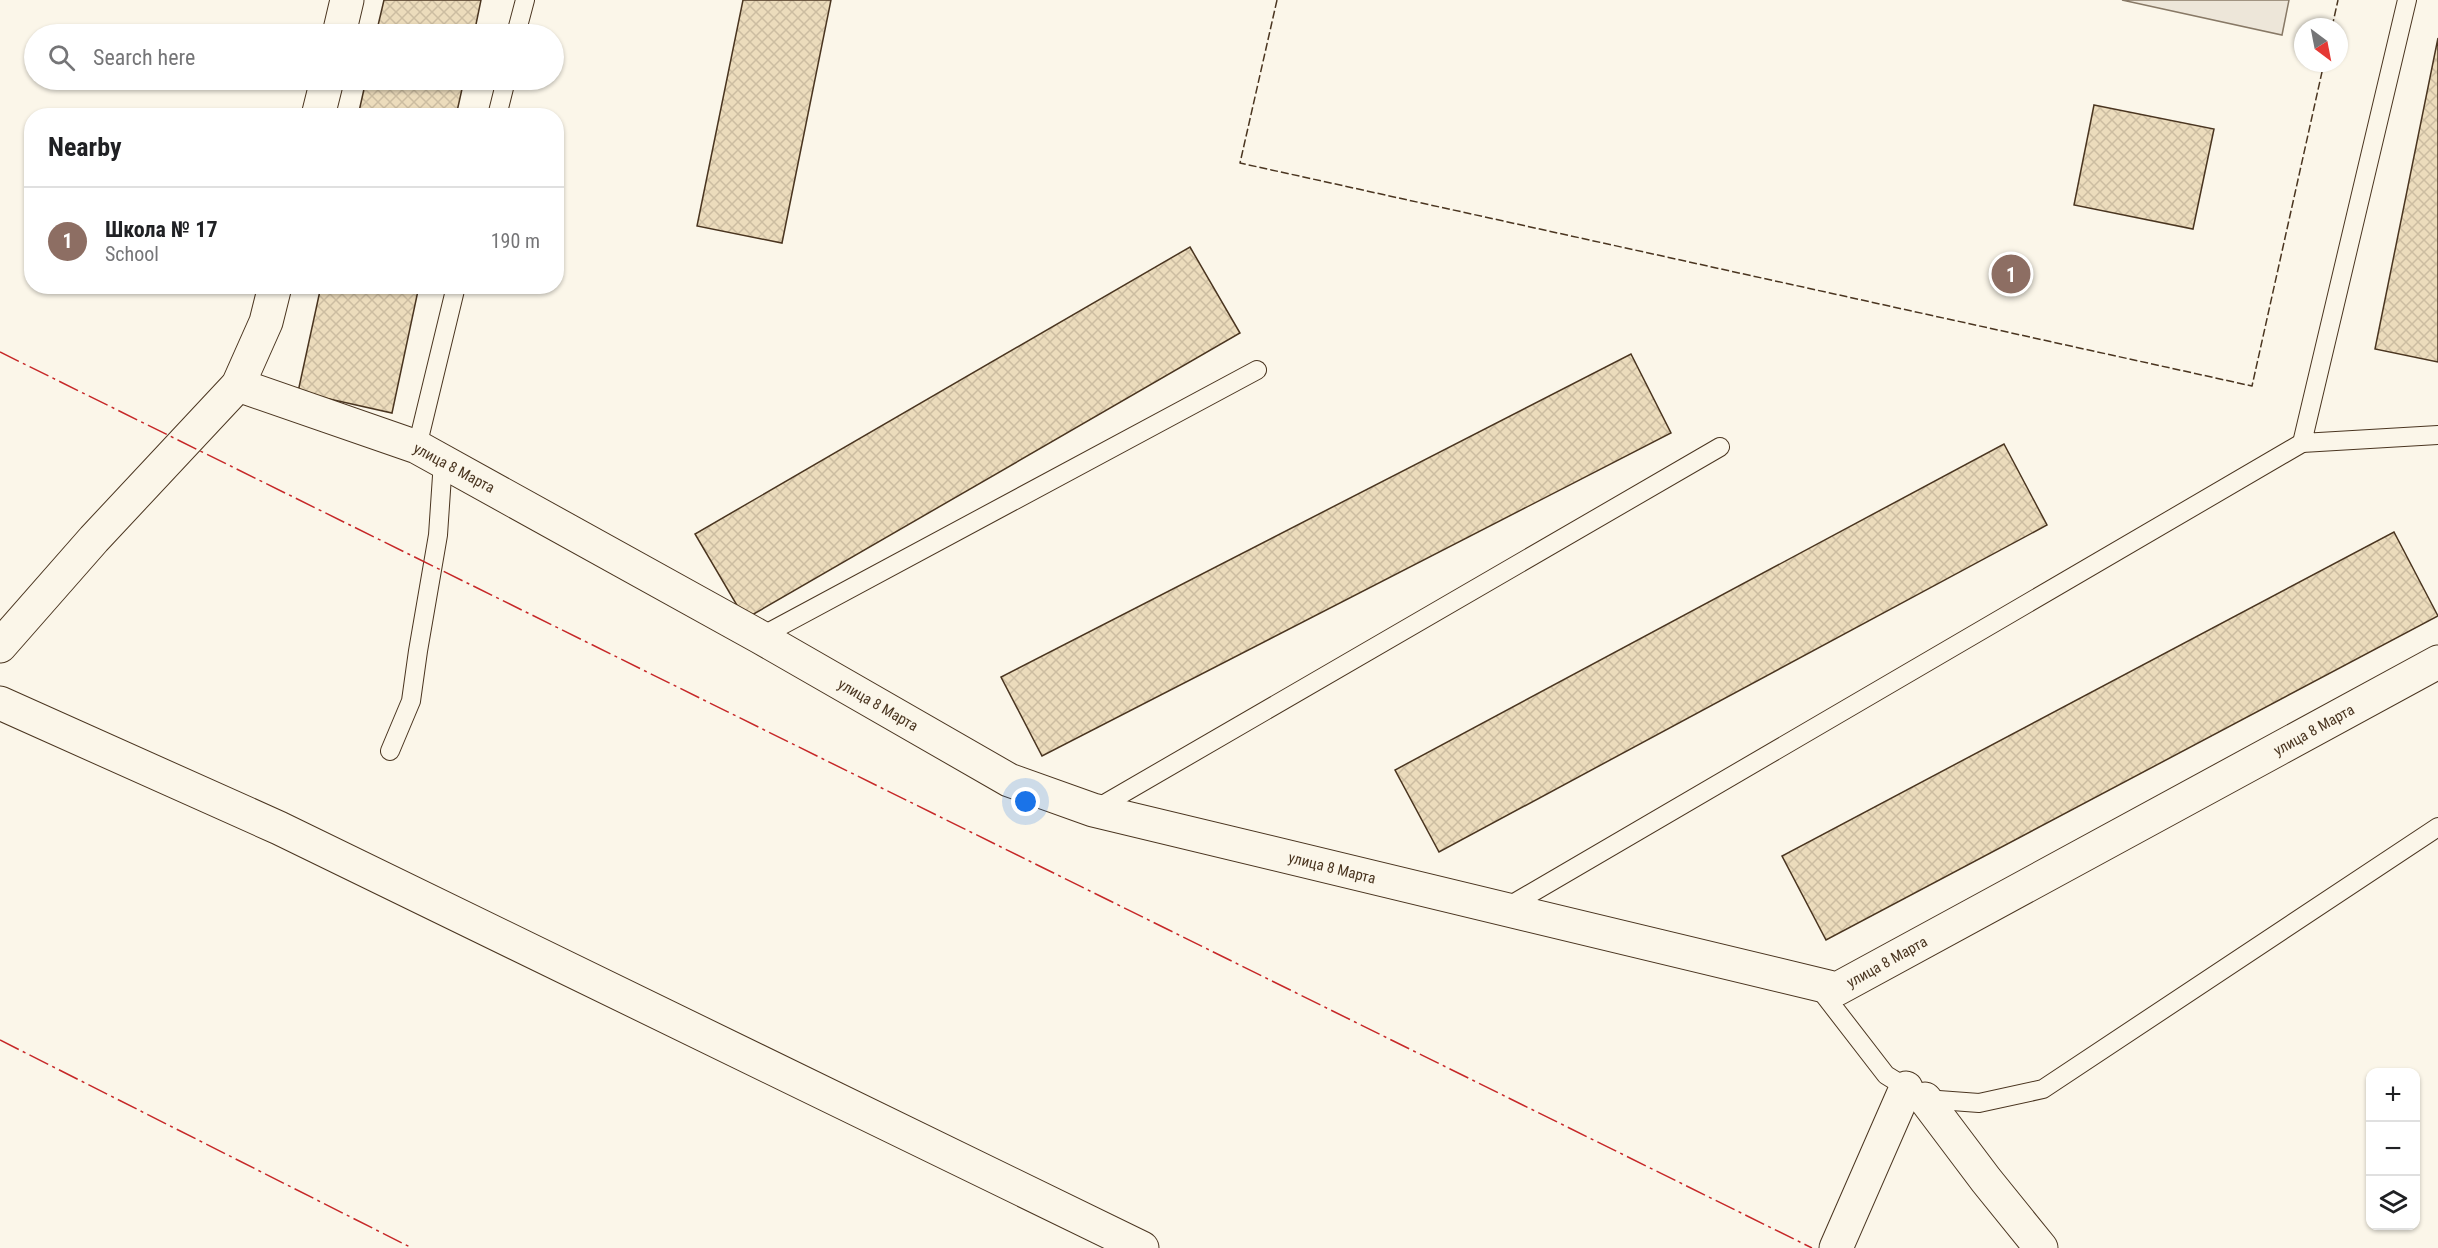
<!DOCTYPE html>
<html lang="en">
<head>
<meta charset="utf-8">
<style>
  :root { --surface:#fff; --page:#f2f2f2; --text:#202124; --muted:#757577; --line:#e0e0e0; --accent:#c62828 }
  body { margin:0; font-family:"Roboto Condensed",sans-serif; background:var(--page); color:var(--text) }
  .controls { position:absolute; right:18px; bottom:18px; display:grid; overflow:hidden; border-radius:12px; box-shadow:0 2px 4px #0004 }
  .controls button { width:54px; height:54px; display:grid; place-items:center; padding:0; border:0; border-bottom:2px solid var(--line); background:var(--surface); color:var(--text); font:30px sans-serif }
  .compass { position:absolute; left:2294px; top:18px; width:54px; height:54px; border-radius:50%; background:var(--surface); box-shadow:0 2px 4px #0004; rotate:148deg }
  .you { position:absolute; left:1026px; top:802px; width:21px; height:21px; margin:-15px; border:4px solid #fff; border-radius:50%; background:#1a73e8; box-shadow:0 0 0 9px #1a73e833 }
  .badge { display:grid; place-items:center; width:39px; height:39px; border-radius:50%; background:var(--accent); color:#fff; font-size:20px; font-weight:700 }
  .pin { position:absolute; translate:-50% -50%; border:3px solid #fff; box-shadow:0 2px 6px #0006 }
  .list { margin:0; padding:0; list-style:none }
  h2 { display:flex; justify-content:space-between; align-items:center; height:78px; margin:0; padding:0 24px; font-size:26px }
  h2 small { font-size:20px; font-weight:400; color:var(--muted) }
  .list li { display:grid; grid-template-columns:39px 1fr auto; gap:18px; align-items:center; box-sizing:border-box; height:108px; padding:0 24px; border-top:2px solid var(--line) }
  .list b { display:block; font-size:22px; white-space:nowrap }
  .list p { margin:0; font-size:20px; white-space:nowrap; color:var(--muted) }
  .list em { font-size:20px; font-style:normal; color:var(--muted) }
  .icon { flex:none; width:33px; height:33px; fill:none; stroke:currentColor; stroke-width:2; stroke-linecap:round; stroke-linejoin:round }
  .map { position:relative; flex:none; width:2438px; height:1248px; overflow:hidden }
  .search { position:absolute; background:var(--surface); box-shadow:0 2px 4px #0004; left:24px; top:24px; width:540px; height:66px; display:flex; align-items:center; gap:15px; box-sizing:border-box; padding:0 21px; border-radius:33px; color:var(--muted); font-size:22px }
  .panel { position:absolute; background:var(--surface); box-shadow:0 2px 4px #0004; left:24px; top:108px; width:540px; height:186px; border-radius:24px }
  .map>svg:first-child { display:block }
  .garden { fill:#ede6d9; stroke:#887966; stroke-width:1.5 }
  .building { fill:url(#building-cross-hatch); stroke:#4a3520; stroke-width:1.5 }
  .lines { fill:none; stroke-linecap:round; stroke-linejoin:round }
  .service-casing { stroke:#4a3520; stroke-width:20 }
  .minor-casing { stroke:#4a3520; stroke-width:35 }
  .service { stroke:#fbf6e9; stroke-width:18 }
  .minor { stroke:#fbf6e9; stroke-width:33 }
  .fence { stroke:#4a3520; stroke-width:1.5; stroke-dasharray:8 3; stroke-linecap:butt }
  .power { stroke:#c62828; stroke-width:1.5; stroke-dasharray:21 4.5 3 4.5; stroke-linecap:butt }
  .labels { text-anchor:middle; stroke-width:4.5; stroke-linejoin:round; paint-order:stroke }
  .street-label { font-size:15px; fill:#4a3520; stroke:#fbf6e9 }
</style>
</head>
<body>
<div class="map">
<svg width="2438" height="1248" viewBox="0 0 2438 1248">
  <defs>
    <pattern id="building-cross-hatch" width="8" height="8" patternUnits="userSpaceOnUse" patternTransform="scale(1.5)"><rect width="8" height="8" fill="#ecdcbc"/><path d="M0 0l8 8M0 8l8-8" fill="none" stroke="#ccbda1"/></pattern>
  </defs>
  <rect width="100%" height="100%" fill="#fbf6e9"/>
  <!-- garden -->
  <polygon class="garden" points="2122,0 2289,0 2282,35"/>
  <!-- building -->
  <g class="building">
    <polygon points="384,0 481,0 474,34 376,34"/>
    <polygon points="743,0 831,0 782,243 697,226"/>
    <polygon points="2438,38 2438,362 2375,349"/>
    <polygon points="366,80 464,80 456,116 358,116"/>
    <polygon points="2094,105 2214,129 2193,229 2074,205"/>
    <polygon points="1190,247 1240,333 745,619 695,534"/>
    <polygon points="321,286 419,286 392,413 298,392"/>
    <polygon points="1631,354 1671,433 1042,756 1001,677"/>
    <polygon points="2004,444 2047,525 1439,852 1395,770"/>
    <polygon points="2394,532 2438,616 1826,940 1782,856"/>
  </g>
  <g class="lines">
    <!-- service casing -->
    <g class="service-casing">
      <g id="service">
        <polyline points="2407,0 2302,443 2438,435"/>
        <polyline points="516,34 525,0"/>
        <polyline points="497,116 506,80"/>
        <polyline points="417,447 456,286"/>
        <polyline points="760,637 1257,370"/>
        <polyline points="390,751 411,701 418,651 438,535 443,461"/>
        <polyline points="1094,810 1720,447"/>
        <polyline points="1504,909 2302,443"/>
        <polyline points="1818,987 1886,1075 1925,1099 1979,1103 2043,1089 2438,827"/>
      </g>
    </g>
    <!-- minor casing -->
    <g class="minor-casing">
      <g id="minor">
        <polyline points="339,34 347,0"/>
        <polyline points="318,116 327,80"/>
        <polyline points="238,385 417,447 760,637 1009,780 1093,810 1837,989 2438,662"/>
        <polyline points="0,646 94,539 238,385 266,322 275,286"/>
        <polyline points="0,703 279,828 1142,1248"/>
        <polyline points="1925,1099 1986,1180 2041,1248"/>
        <polyline points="1836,1248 1906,1088"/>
      </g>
    </g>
    <!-- service -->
    <use href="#service" class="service"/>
    <!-- minor -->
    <use href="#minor" class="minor"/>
    <!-- fence -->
    <g class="fence">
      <polyline points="1277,0 1240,163 2252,386 2324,63"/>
      <polyline points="2332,27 2338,0"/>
    </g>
    <!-- power -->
    <g class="power">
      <polyline points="0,352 1812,1248"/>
      <polyline points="0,1040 412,1248"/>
    </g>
  </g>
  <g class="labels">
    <!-- street labels -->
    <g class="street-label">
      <text transform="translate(454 468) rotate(28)" y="5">улица 8 Марта</text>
      <text transform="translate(878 705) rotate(30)" y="5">улица 8 Марта</text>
      <text transform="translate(2314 730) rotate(-29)" y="5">улица 8 Марта</text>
      <text transform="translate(1332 868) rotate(14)" y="5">улица 8 Марта</text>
      <text transform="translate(1887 962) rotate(-29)" y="5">улица 8 Марта</text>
    </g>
  </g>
</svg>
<div class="controls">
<button>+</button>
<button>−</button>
<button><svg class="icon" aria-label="layers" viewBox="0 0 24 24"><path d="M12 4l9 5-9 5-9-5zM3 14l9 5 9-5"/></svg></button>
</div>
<svg class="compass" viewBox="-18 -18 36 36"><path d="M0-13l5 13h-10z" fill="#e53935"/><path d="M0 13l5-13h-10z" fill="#757577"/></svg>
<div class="you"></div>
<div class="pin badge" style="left:2011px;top:274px;background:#8d6e63">1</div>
<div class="search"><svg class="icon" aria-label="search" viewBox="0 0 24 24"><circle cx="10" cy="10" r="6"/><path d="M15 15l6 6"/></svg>Search here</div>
<section class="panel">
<h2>Nearby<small></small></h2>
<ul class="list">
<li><span class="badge" style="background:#8d6e63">1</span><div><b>Школа № 17</b><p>School</p></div><em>190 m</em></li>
</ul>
</section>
</div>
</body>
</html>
